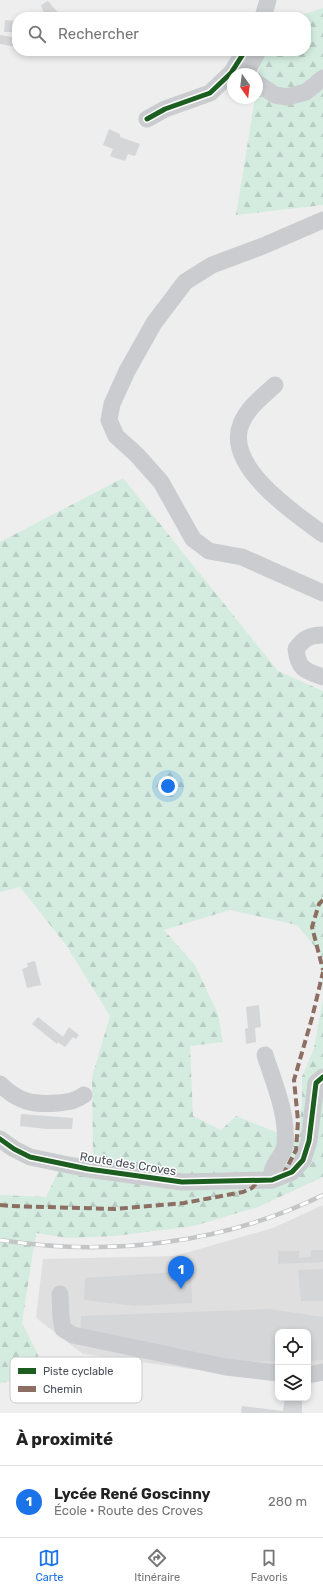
<!DOCTYPE html>
<html lang="fr">
<head>
<meta charset="utf-8">
<style>
  :root { --surface:#fff; --page:#f6f6f6; --text:#222; --muted:#767676; --line:#e0e0e0; --accent:#1a73e8 }
  body { margin:0; font-family:Rubik,sans-serif; background:var(--page); color:var(--text) }
  .controls { position:absolute; right:12px; bottom:12px; display:grid; overflow:hidden; border-radius:8px; box-shadow:0 2px 6px #0003 }
  .controls button { width:36px; height:36px; display:grid; place-items:center; padding:0; border:0; border-bottom:1px solid var(--line); background:var(--surface); color:var(--text); font:20px sans-serif }
  .compass { position:absolute; left:227px; top:68px; width:36px; height:36px; border-radius:50%; background:var(--surface); box-shadow:0 2px 6px #0003; rotate:166deg }
  .you { position:absolute; left:168px; top:786px; width:14px; height:14px; margin:-10px; border:3px solid #fff; border-radius:50%; background:#1a73e8; box-shadow:0 0 0 6px #1a73e833 }
  .badge { display:grid; place-items:center; width:26px; height:26px; border-radius:50%; background:var(--accent); color:#fff; font-size:13px; font-weight:700 }
  .pin { position:absolute; translate:-50% -33px; filter:drop-shadow(0 1px 2px #0008) }
  .pin::after { content:''; position:absolute; top:21px; width:14px; height:12px; background:inherit; clip-path:polygon(0 0,100% 0,50% 100%) }
  .list { margin:0; padding:0; list-style:none }
  h2 { display:flex; justify-content:space-between; align-items:center; height:52px; margin:0; padding:0 16px; font-size:17px }
  h2 small { font-size:13px; font-weight:400; color:var(--muted) }
  .list li { display:grid; grid-template-columns:26px 1fr auto; gap:12px; align-items:center; box-sizing:border-box; height:72px; padding:0 16px; border-top:1px solid var(--line) }
  .list b { display:block; font-size:15px; white-space:nowrap }
  .list p { margin:0; font-size:13px; white-space:nowrap; color:var(--muted) }
  .list em { font-size:13px; font-style:normal; color:var(--muted) }
  .icon { flex:none; width:22px; height:22px; fill:none; stroke:currentColor; stroke-width:2; stroke-linecap:round; stroke-linejoin:round }
  .map { position:relative; flex:none; width:323px; height:1413px; overflow:hidden }
  .search { position:absolute; background:var(--surface); box-shadow:0 2px 6px #0003; left:12px; right:12px; top:12px; height:44px; display:flex; align-items:center; gap:10px; box-sizing:border-box; padding:0 14px; border-radius:16px; color:var(--muted); font-size:15px }
  .sheet { height:124px; background:var(--surface) }
  nav { display:flex; justify-content:space-around; align-items:center; box-sizing:border-box; height:56px; border-top:1px solid var(--line); background:var(--surface); font-size:11px; color:var(--muted) }
  nav a { display:grid; justify-items:center; gap:2px }
  nav .on { color:var(--accent) }
  .map>svg:first-child { display:block }
  .education { fill:#e0dfdf }
  .forest { fill:url(#forest-firs) }
  .building { fill:#d5d6d8 }
  .lines { fill:none; stroke-linecap:round; stroke-linejoin:round }
  .minor { stroke:#cacccf; stroke-width:17 }
  .rail-casing { stroke:#c4c5c7; stroke-width:4.5 }
  .rail { stroke:#fff; stroke-width:3; stroke-dasharray:9; stroke-linecap:butt }
  .quiet { stroke:#8d6e63; stroke-width:4; stroke-dasharray:8 4; stroke-linecap:butt }
  .cycleway-casing { stroke:#fff; stroke-width:8 }
  .cycleway { stroke:#1b5e20; stroke-width:5 }
  .labels { text-anchor:middle; stroke-width:3; stroke-linejoin:round; paint-order:stroke }
  .street-label { font-size:12px; fill:#474e58; stroke:#fff }
  .key { fill:#fff; stroke:#c8cacd; stroke-width:1 }
  .key-label { font-size:11px; fill:#474e58 }
</style>
</head>
<body>
<div class="map">
<svg width="323" height="1413" viewBox="0 0 323 1413">
  <defs>
    <pattern id="forest-firs" width="22" height="20" patternUnits="userSpaceOnUse"><rect width="22" height="20" fill="#d4ece0"/><path d="M5 1l3.5 6h-7zM16 11l3.5 6h-7z" fill="#b7ccc2"/></pattern>
  </defs>
  <rect width="100%" height="100%" fill="#eee"/>
  <!-- education -->
  <polygon class="education" points="323,1205 323,1378 308,1382 308,1332 278,1332 278,1381 83,1354 36,1318 43,1259 175,1256 273,1228"/>
  <!-- forest -->
  <g class="forest">
    <polygon points="323,8 323,205 236,215 255,98 257,98 257,85 262,51 306,51 306,17 295,17"/>
    <polygon points="123,478 278,671 323,691 323,996 320,953 297,925 230,910 164,930 195,965 218,1014 223,1042 190,1046 193,1116 221,1130 236,1116 298,1141 302,1101 302,1077 314,1048 323,999 323,1177 258,1207 194,1226 115,1236 68,1238 36,1233 22,1323 48,1375 0,1383 0,1195 46,1197 64,1159 93,1155 92,1077 110,1016 66,945 20,887 0,892 0,542"/>
  </g>
  <!-- building -->
  <g class="building">
    <polygon points="48,1 61,16 45,17 41,5"/>
    <polygon points="5,20 17,21 17,32 4,32"/>
    <polygon points="0,35 17,38 17,47 0,44"/>
    <polygon points="109,129 120,134 120,137 140,144 135,156 128,154 125,161 110,156 113,149 103,145"/>
    <polygon points="35,961 41,985 27,988 22,969 28,967 27,963"/>
    <polygon points="259,1005 261,1027 255,1028 256,1042 246,1044 245,1029 248,1028 246,1007"/>
    <polygon points="38,1017 63,1037 69,1027 79,1035 76,1039 73,1037 65,1047 58,1042 57,1044 32,1024"/>
    <polygon points="21,1114 73,1118 72,1129 46,1129 20,1126"/>
    <polygon points="311,1250 323,1250 323,1262 278,1264 278,1251 299,1251 299,1258 311,1257"/>
    <polygon points="323,1269 323,1301 301,1301 298,1270"/>
    <polygon points="191,1271 192,1303 135,1306 84,1300 85,1278"/>
    <polygon points="269,1309 323,1317 323,1360 308,1361 308,1332 278,1332 278,1361 219,1362 81,1333 81,1316"/>
    <polygon points="285,1398 302,1398 302,1413 241,1413 242,1406 283,1411"/>
  </g>
  <g class="lines">
    <!-- minor -->
    <g class="minor">
      <polyline points="263,17 268,0"/>
      <polyline points="248,74 248,69 258,51"/>
      <polyline points="257,83 275,95 287,97 306,92 323,78"/>
      <polyline points="147,119 165,109 210,93 231,73 245,51"/>
      <polyline points="323,220 263,246 212,265 185,282 154,323 127,371 112,404 109,420 116,436 137,455 161,482 193,539 209,551 242,557 323,593"/>
      <path d="M275 385C262 397 248 407 241 424 224 466 294 513 323 534"/>
      <path d="M323 635C310 635 304 638 296 649 298 669 305 671 323 677"/>
      <path d="M265 1055C274 1083 288 1115 285 1144 284 1158 269 1164 272 1180"/>
      <path d="M0 1084C18 1102 33 1105 58 1103 69 1102 75 1101 84 1095"/>
      <polyline points="0,1139 14,1149 30,1157 88,1169 182,1182 272,1180 292,1172 303,1160 309,1141 316,1083 323,1077"/>
      <polyline points="60,1294 61,1318 63,1329 73,1335 226,1367 278,1373"/>
      <polyline points="308,1375 323,1372"/>
    </g>
    <!-- rail casing -->
    <g class="rail-casing">
      <path id="rail" d="M0 1240C108 1257 224 1244 323 1195"/>
    </g>
    <!-- rail -->
    <use href="#rail" class="rail"/>
    <!-- quiet -->
    <g class="quiet">
      <polyline points="323,900 319,904 312,927 323,970"/>
      <polyline points="283,1175 296,1150 298,1121 294,1080 312,1018 323,972"/>
      <polyline points="0,1205 10,1206 115,1209 184,1203 243,1192 252,1188 258,1181"/>
    </g>
    <!-- cycleway casing -->
    <g class="cycleway-casing">
      <g id="cycleway">
        <polyline points="147,119 165,109 210,93 231,73 245,51"/>
        <polyline points="0,1139 14,1149 30,1157 88,1169 182,1182 272,1180 292,1172 303,1160 309,1141 316,1083 323,1077"/>
      </g>
    </g>
    <!-- cycleway -->
    <use href="#cycleway" class="cycleway"/>
  </g>
  <g class="labels">
    <!-- street labels -->
    <g class="street-label">
      <text transform="translate(128 1164) rotate(9)" y="4">Route des Croves</text>
    </g>
  </g>
  <!-- legend -->
  <rect x="10" y="1357" width="132" height="46" rx="6" class="key"/>
  <rect x="18" y="1368" width="18" height="6" fill="#1b5e20"/>
  <rect x="18" y="1386" width="18" height="6" fill="#8d6e63"/>
  <g class="key-label">
    <text x="43" y="1375">Piste cyclable</text>
    <text x="43" y="1393">Chemin</text>
  </g>
</svg>
<div class="controls">
<button><svg class="icon" aria-label="locate" viewBox="0 0 24 24"><circle cx="12" cy="12" r="6"/><path d="M12 2v4M12 18v4M2 12h4M18 12h4"/></svg></button>
<button><svg class="icon" aria-label="layers" viewBox="0 0 24 24"><path d="M12 4l9 5-9 5-9-5zM3 14l9 5 9-5"/></svg></button>
</div>
<svg class="compass" viewBox="-18 -18 36 36"><path d="M0-13l5 13h-10z" fill="#e53935"/><path d="M0 13l5-13h-10z" fill="#767676"/></svg>
<div class="you"></div>
<div class="pin badge" style="left:181px;top:1289px">1</div>
<div class="search"><svg class="icon" aria-label="search" viewBox="0 0 24 24"><circle cx="10" cy="10" r="6"/><path d="M15 15l6 6"/></svg>Rechercher</div>
</div>
<section class="sheet">
<h2>À proximité<small></small></h2>
<ul class="list">
<li><span class="badge">1</span><div><b>Lycée René Goscinny</b><p>École · Route des Croves</p></div><em>280 m</em></li>
</ul>
</section>
<nav>
<a class="on"><svg class="icon" aria-label="map" viewBox="0 0 24 24"><path d="M3 6l6-2 6 2 6-2v14l-6 2-6-2-6 2zM9 4v14M15 6v14"/></svg>Carte</a>
<a><svg class="icon" aria-label="directions" viewBox="0 0 24 24"><path d="M12 3l9 9-9 9-9-9zM9 14v-3h6M13 9l2 2-2 2"/></svg>Itinéraire</a>
<a><svg class="icon" aria-label="saved" viewBox="0 0 24 24"><path d="M7 4h10v16l-5-4-5 4z"/></svg>Favoris</a>
</nav>
</body>
</html>
